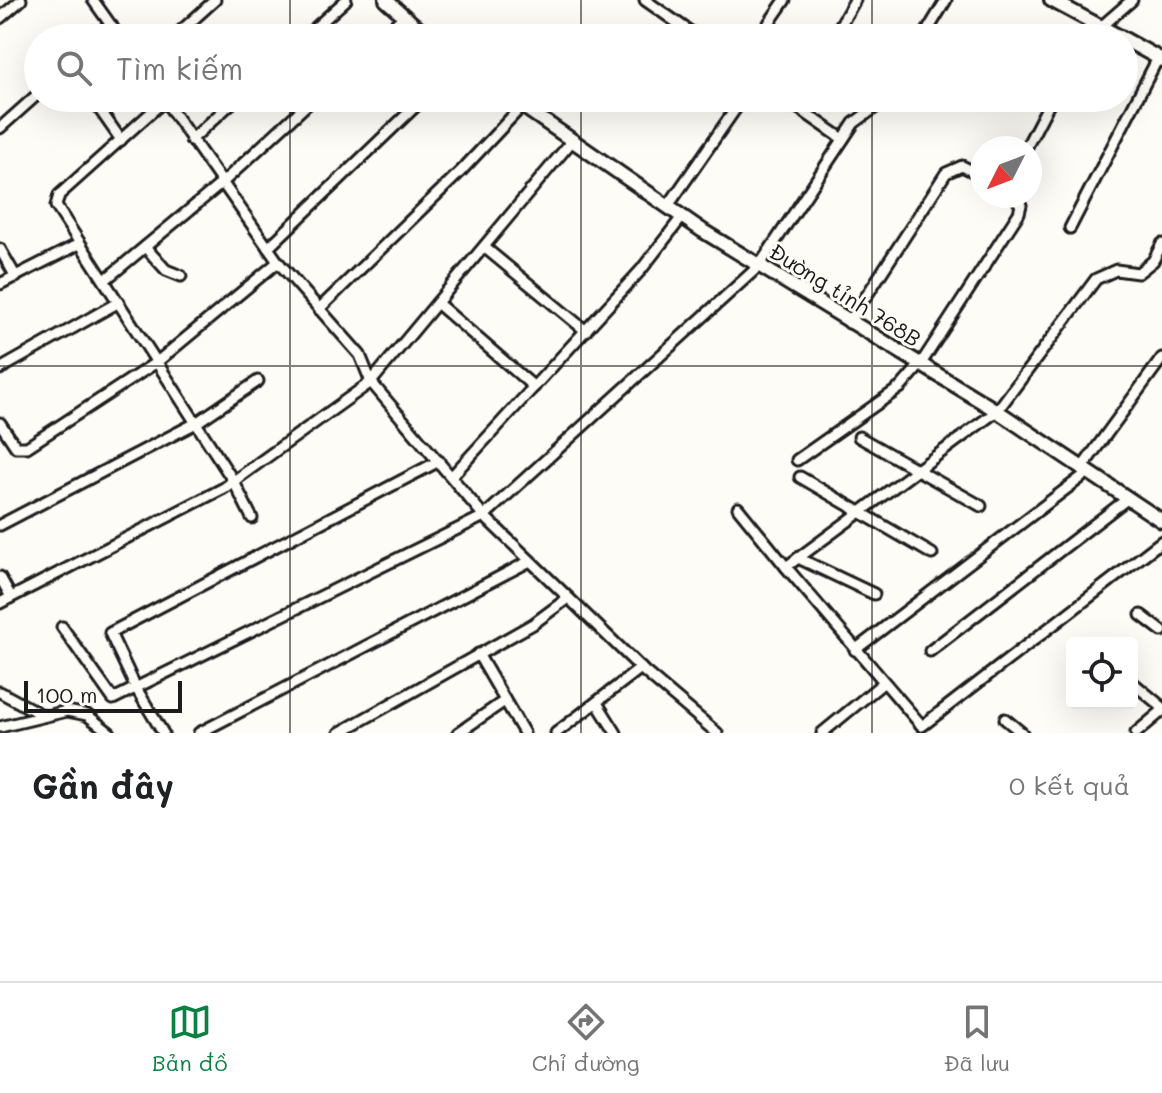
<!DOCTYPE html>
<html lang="vi">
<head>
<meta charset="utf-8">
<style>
  :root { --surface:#fff; --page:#f6f6f6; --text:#202124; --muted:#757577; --line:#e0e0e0; --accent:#0b8043 }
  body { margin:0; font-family:Mali,sans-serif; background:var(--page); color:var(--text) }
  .controls { position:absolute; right:24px; bottom:24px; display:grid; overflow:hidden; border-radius:8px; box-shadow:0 8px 32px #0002 }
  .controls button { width:72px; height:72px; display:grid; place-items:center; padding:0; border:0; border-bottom:2px solid var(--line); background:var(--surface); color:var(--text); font:40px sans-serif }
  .compass { position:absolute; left:970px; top:136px; width:72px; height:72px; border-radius:50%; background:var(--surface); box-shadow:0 8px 32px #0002; rotate:228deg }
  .scale { position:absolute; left:24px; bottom:20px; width:158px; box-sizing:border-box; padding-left:8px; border:4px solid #1c1c1c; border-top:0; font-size:22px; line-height:28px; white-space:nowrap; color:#1c1c1c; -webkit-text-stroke:6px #fdfcf7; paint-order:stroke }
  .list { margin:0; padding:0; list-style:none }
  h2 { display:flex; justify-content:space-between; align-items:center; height:104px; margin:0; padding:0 32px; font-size:34px }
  h2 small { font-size:26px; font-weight:400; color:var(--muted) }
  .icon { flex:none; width:44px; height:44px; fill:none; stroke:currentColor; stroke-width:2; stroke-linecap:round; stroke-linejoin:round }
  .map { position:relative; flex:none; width:1162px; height:733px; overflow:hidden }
  .search { position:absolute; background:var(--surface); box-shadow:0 8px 32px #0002; left:24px; right:24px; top:24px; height:88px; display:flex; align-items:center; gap:20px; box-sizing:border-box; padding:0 28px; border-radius:44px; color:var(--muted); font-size:30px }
  .sheet { height:248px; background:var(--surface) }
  nav { display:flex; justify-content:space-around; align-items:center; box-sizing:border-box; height:112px; border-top:2px solid var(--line); background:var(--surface); font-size:22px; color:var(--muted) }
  nav a { display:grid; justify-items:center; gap:4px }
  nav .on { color:var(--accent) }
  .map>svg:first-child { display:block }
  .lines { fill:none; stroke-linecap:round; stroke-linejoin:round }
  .street-casing { stroke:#1c1c1c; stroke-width:15 }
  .secondary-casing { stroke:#1c1c1c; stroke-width:18 }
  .street { stroke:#fdfcf7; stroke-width:9 }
  .secondary { stroke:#fdfcf7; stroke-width:12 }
  .grid { fill:none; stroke:#1c1c1c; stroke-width:2; stroke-opacity:0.55 }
  .labels { text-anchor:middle; stroke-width:6; stroke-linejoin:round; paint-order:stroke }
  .street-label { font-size:22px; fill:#1c1c1c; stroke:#fdfcf7 }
</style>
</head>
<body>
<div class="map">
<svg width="1162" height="733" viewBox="0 0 1162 733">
  <rect width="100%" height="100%" fill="#fdfcf7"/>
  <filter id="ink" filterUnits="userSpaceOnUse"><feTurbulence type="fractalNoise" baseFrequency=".0125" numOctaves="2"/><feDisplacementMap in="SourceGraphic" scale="16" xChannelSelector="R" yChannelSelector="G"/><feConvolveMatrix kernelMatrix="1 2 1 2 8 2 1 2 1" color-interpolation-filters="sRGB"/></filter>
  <g filter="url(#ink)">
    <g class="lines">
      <!-- street casing -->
      <g class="street-casing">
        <g id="street">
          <polyline points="93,0 120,38"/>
          <polyline points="645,0 699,38"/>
          <polyline points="0,18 21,0"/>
          <polyline points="769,23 785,0"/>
          <polyline points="1101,27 1132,0"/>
          <polyline points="99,38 112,26"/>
          <polyline points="173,38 215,0"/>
          <polyline points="304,38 346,0"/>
          <polyline points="380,38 402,18"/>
          <polyline points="833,38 855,0"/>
          <polyline points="923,38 946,0"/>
          <polyline points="1084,38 1092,22"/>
          <polyline points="163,98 278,262 360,355 371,382 484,516 645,672 717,733"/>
          <polyline points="784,98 843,139"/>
          <polyline points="165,100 59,195 56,206 234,482 252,518"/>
          <polyline points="98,107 121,140"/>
          <polyline points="0,128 38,94"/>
          <polyline points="191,140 237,98"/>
          <polyline points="1026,148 1052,98"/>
          <polyline points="668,206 743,98"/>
          <polyline points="1070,228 1158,58"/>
          <polyline points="1162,244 1153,261 1138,273 1116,270 1096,279 997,411 786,567 922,726 1162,541"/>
          <polyline points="145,247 166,270 181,276"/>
          <polyline points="484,247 586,331"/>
          <polyline points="268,248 424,98"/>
          <polyline points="0,249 16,277"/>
          <polyline points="105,280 222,183 314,98"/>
          <polyline points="0,284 79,244"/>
          <polyline points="437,303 534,387"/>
          <polyline points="319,309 461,171 522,106"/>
          <polyline points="849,323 946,173 962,166 982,176"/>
          <polyline points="0,369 119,302"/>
          <polyline points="0,423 16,447 27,447 157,362 278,262"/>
          <polyline points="859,437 981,506"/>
          <polyline points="797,460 901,387 920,365 1019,213 1021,205 1014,196"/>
          <polyline points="1081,469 1162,358"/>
          <polyline points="452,476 641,270 682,217"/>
          <polyline points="800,477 932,554"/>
          <polyline points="738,508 786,567"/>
          <polyline points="0,525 196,423 258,381"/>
          <polyline points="798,558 874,594"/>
          <polyline points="0,577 11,597"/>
          <polyline points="0,603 224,488 371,382 571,142"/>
          <polyline points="1141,615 1162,631"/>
          <polyline points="62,627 113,699 484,516 759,266 854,123 888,98"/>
          <polyline points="855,650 1087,473"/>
          <polyline points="930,651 1127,499"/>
          <polyline points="478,654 524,733"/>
          <polyline points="1132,682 1162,707"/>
          <polyline points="0,692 44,716"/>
          <polyline points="597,703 616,733"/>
          <polyline points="1005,719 1022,733"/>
          <polyline points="0,727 67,711 87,715 110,733"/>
          <polyline points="163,733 136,688 110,633 439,461"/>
          <polyline points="199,733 530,561"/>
          <polyline points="339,733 533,624 568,598"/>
          <polyline points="458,733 503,702"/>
          <polyline points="556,733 641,668"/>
          <polyline points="822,733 883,683"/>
          <polyline points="1136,733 1162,711"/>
        </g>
      </g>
      <!-- secondary casing -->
      <g class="secondary-casing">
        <g id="secondary">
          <polyline points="386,0 429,38"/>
          <polyline points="1051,0 1122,38"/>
          <polyline points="1124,39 1162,60"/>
          <polyline points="511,98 703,231 997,411 1162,521"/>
        </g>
      </g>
      <!-- street -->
      <use href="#street" class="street"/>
      <!-- secondary -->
      <use href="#secondary" class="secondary"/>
    </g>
  </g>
  <!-- grid -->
  <path class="grid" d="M290 0V38M581 0V38M872 0V38M290 98V733M581 98V733M872 98V733M0 366H1162"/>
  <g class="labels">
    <!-- street labels -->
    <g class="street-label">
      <text transform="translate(845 295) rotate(32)" y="8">Đường tỉnh 768B</text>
    </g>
  </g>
</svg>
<div class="controls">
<button><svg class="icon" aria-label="locate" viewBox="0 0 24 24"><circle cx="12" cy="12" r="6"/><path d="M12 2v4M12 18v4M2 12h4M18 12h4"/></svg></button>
</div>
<svg class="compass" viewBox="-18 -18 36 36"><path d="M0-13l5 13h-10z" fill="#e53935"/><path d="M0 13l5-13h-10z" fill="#757577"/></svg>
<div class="scale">100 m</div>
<div class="search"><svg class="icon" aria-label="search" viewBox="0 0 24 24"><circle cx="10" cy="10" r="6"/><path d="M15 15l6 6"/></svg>Tìm kiếm</div>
</div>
<section class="sheet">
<h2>Gần đây<small>0 kết quả</small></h2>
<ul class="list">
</ul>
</section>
<nav>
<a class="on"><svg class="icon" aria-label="map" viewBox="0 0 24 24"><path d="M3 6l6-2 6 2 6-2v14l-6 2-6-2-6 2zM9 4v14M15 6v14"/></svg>Bản đồ</a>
<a><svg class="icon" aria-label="directions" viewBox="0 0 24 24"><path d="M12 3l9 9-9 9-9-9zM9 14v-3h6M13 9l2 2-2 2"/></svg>Chỉ đường</a>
<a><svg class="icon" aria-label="saved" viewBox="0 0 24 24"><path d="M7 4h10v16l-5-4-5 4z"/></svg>Đã lưu</a>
</nav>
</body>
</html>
